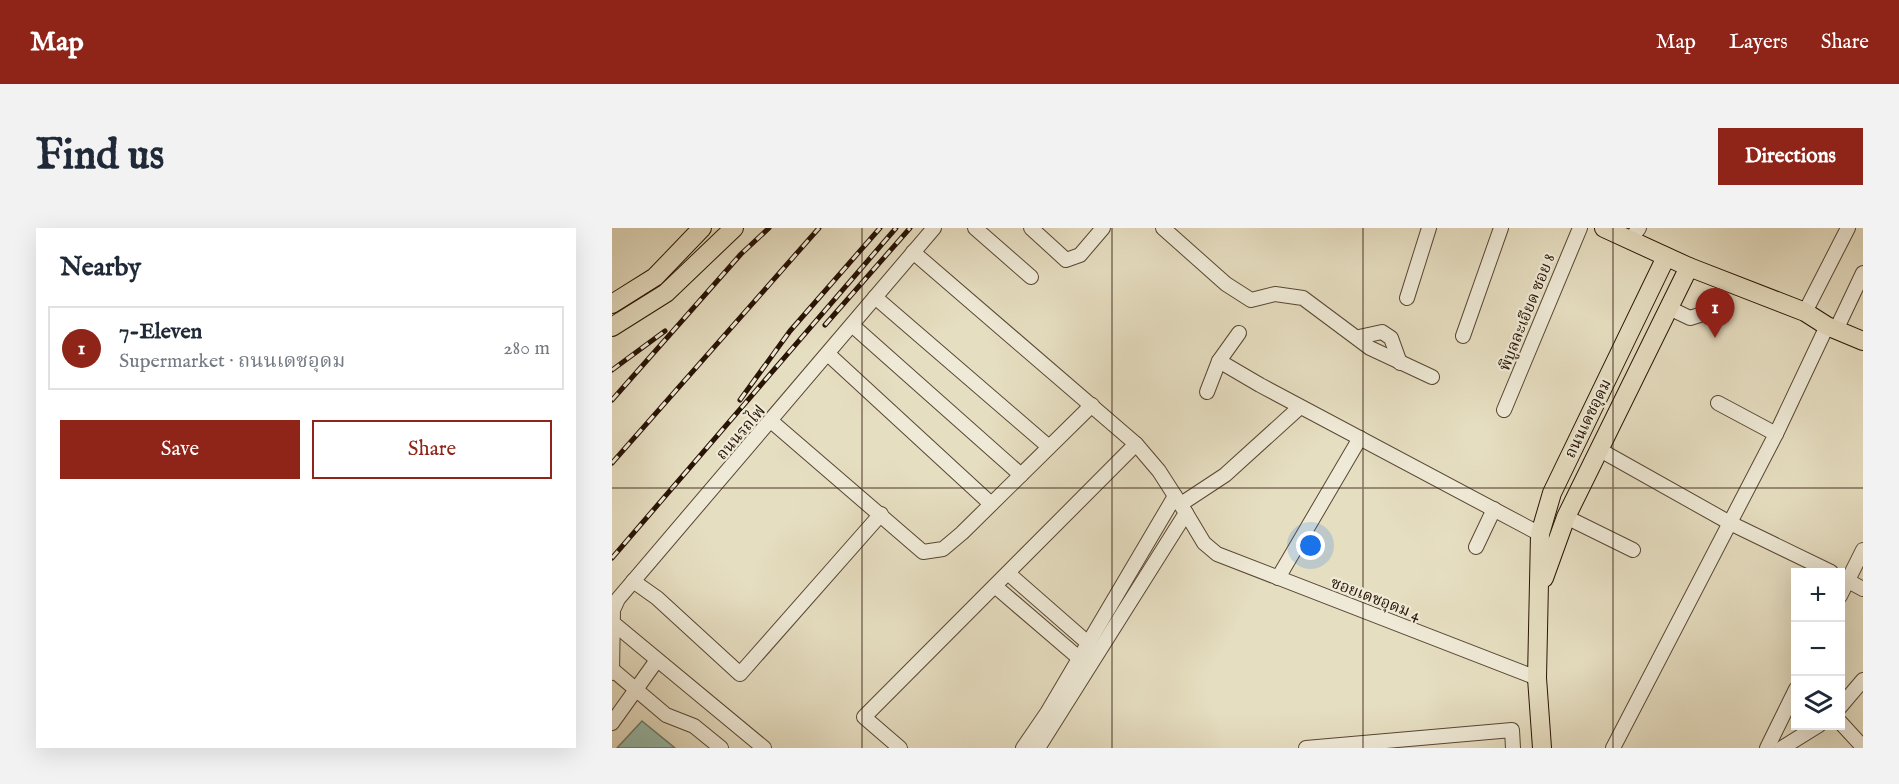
<!DOCTYPE html>
<html lang="en">
<head>
<meta charset="utf-8">
<style>
  :root { --surface:#fff; --page:#f2f2f3; --text:#1f2937; --muted:#747a83; --line:#e0e1e3; --accent:#8f2418 }
  body { margin:0; font-family:"IM FELL English","Noto Serif Thai",serif; background:var(--page); color:var(--text) }
  .controls { position:absolute; right:18px; bottom:18px; display:grid; overflow:hidden; border-radius:0px; box-shadow:0 6px 24px #0002 }
  .controls button { width:54px; height:54px; display:grid; place-items:center; padding:0; border:0; border-bottom:2px solid var(--line); background:var(--surface); color:var(--text); font:30px sans-serif }
  .you { position:absolute; left:699px; top:318px; width:21px; height:21px; margin:-15px; border:4px solid #fff; border-radius:50%; background:#1a73e8; box-shadow:0 0 0 9px #1a73e833 }
  .badge { display:grid; place-items:center; width:39px; height:39px; border-radius:50%; background:var(--accent); color:#fff; font-size:20px; font-weight:700 }
  .pin { position:absolute; translate:-50% -50px; filter:drop-shadow(0 2px 3px #0008) }
  .pin::after { content:''; position:absolute; top:32px; width:21px; height:18px; background:inherit; clip-path:polygon(0 0,100% 0,50% 100%) }
  .list { margin:0; padding:0; list-style:none }
  h2 { display:flex; justify-content:space-between; align-items:center; height:78px; margin:0; padding:0 24px; font-size:26px }
  h2 small { font-size:20px; font-weight:400; color:var(--muted) }
  .list li { display:grid; grid-template-columns:39px 1fr auto; gap:18px; align-items:center; box-sizing:border-box; height:84px; margin:0 12px 12px; padding:0 12px; border:2px solid var(--line); border-radius:0px }
  .list b { display:block; font-size:22px; white-space:nowrap }
  .list p { margin:0; font-size:20px; white-space:nowrap; color:var(--muted) }
  .list em { font-size:20px; font-style:normal; color:var(--muted) }
  .actions { display:flex; gap:12px; padding:18px 24px }
  .actions a { flex:1; padding:14px 0; border:2px solid var(--accent); border-radius:0px; text-align:center; font-size:21px; color:var(--accent) }
  .actions .main { background:var(--accent); color:#fff }
  .icon { flex:none; width:33px; height:33px; fill:none; stroke:currentColor; stroke-width:2; stroke-linecap:round; stroke-linejoin:round }
  .map { position:relative; flex:none; width:1251px; height:520px; overflow:hidden; border-radius:0px }
  header { display:flex; align-items:center; gap:36px; box-sizing:border-box; height:84px; padding:0 30px; background:var(--accent); color:#fff }
  header strong { font-size:28px }
  nav { display:flex; gap:33px; margin-inline-start:auto; font-size:21px }
  .intro { display:flex; align-items:center; justify-content:space-between; box-sizing:border-box; height:144px; padding:0 36px }
  h1 { margin:0; font-size:42px }
  .button { padding:15px 27px; border-radius:0px; background:var(--accent); color:#fff; font-size:21px; font-weight:700 }
  main { display:flex; gap:36px; padding:0 36px }
  aside { flex:1; background:var(--surface); border-radius:0px; box-shadow:0 6px 24px #0002 }
  .map>svg:first-child { display:block }
  .water { fill:#97bdad; stroke:#6b796a; stroke-width:1.5 }
  .lines { fill:none; stroke-linecap:round; stroke-linejoin:round }
  .minor-casing { stroke:#584634; stroke-width:16 }
  .major-casing { stroke:#281305; stroke-width:20 }
  .minor { stroke:#efead7; stroke-width:14 }
  .major { stroke:#e6dec1; stroke-width:18 }
  .rail-casing { stroke:#281305; stroke-width:5 }
  .rail { stroke:#efead7; stroke-width:3; stroke-dasharray:9; stroke-linecap:butt }
  .grid { fill:none; stroke:#281305; stroke-width:1.5; stroke-opacity:0.55 }
  .labels { text-anchor:middle; stroke-width:4.5; stroke-linejoin:round; paint-order:stroke }
  .street-label { font-size:16px; fill:#281305; stroke:#efead7 }
</style>
</head>
<body>
<header>
<strong>Map</strong>
<nav><a>Map</a><a>Layers</a><a>Share</a></nav>
</header>
<div class="intro"><h1>Find us</h1><a class="button">Directions</a></div>
<main>
<aside>
<h2>Nearby<small></small></h2>
<ul class="list">
<li><span class="badge">1</span><div><b>7-Eleven</b><p>Supermarket · ถนนเดชอุดม</p></div><em>280 m</em></li>
</ul>
<div class="actions"><a class="main">Save</a><a>Share</a></div>
</aside>
<div class="map">
<svg width="1251" height="520" viewBox="0 0 1251 520">
  <rect width="100%" height="100%" fill="#e6dec1"/>
  <filter id="stains"><feTurbulence type="fractalNoise" baseFrequency=".00333" numOctaves="4"/><feColorMatrix values="0 0 0 0 .2 0 0 0 0 .09 0 0 0 0 .02 0 0 0 .5 -.17"/></filter>
  <radialGradient id="worn" r=".72"><stop offset=".6" stop-color="#630" stop-opacity="0"/><stop offset="1" stop-color="#630" stop-opacity=".3"/></radialGradient>
  <!-- water -->
  <polygon class="water" points="30,493 63,520 5,520"/>
  <g class="lines">
    <!-- minor casing -->
    <g class="minor-casing">
      <g id="minor">
        <polyline points="363,0 419,49"/>
        <polyline points="419,0 454,32 468,27 491,0"/>
        <polyline points="551,0 614,56 639,72 663,66 691,70 758,120 820,149"/>
        <polyline points="1018,12 1027,0"/>
        <polyline points="301,24 524,216 547,243 574,285 426,520"/>
        <polyline points="263,69 437,219"/>
        <polyline points="795,70 817,0"/>
        <polyline points="1057,80 1078,90 1113,79"/>
        <polyline points="1193,84 1236,0"/>
        <polyline points="240,97 409,247"/>
        <polyline points="1224,102 1251,45"/>
        <polyline points="851,108 889,0"/>
        <polyline points="747,109 770,104 779,110 788,135"/>
        <polyline points="216,126 379,276"/>
        <polyline points="607,133 648,157 928,306"/>
        <polyline points="595,164 607,133 627,105"/>
        <polyline points="1106,175 1164,206"/>
        <polyline points="892,182 968,0"/>
        <polyline points="159,193 311,324 331,321 350,305 480,177"/>
        <polyline points="988,222 1118,295 1219,344"/>
        <polyline points="569,276 613,247 688,179"/>
        <polyline points="574,285 592,315 605,326 925,450"/>
        <polyline points="954,289 1021,322"/>
        <polyline points="864,319 882,281"/>
        <polyline points="397,346 477,416"/>
        <polyline points="1229,349 1251,361"/>
        <polyline points="666,350 748,210"/>
        <polyline points="21,353 45,370 128,446 269,286"/>
        <polyline points="384,359 468,431"/>
        <polyline points="1228,368 1251,322"/>
        <polyline points="1,395 152,520"/>
        <polyline points="1,442 54,487 82,498 109,520"/>
        <polyline points="0,445 1,382 6,371 322,0"/>
        <polyline points="1228,479 1251,452"/>
        <polyline points="1228,494 1251,519"/>
        <polyline points="0,495 45,432"/>
        <polyline points="288,520 252,489 524,216"/>
        <polyline points="411,520 435,485 563,268"/>
        <polyline points="694,520 900,502 901,520"/>
        <polyline points="1001,520 1164,206 1215,98"/>
        <polyline points="1155,520 1184,461"/>
        <polyline points="1170,520 1207,497"/>
      </g>
    </g>
    <!-- major casing -->
    <g class="major-casing">
      <g id="major">
        <polyline points="992,0 1077,39 1193,84 1215,98 1251,113"/>
        <polyline points="0,76 43,49 90,0"/>
        <polyline points="0,99 54,65 122,0"/>
        <polyline points="932,350 954,289 1077,39"/>
        <polyline points="930,520 925,450 928,306 940,265 1054,29"/>
      </g>
    </g>
    <!-- minor -->
    <use href="#minor" class="minor"/>
    <!-- major -->
    <use href="#major" class="major"/>
    <!-- rail casing -->
    <g class="rail-casing">
      <g id="rail">
        <polyline points="213,97 298,0"/>
        <polyline points="0,142 53,103"/>
        <polyline points="0,172 129,26 157,0"/>
        <polyline points="128,172 178,103 268,0"/>
        <polyline points="0,235 207,0"/>
        <polyline points="0,330 284,0"/>
      </g>
    </g>
    <!-- rail -->
    <use href="#rail" class="rail"/>
  </g>
  <!-- grid -->
  <path class="grid" d="M250 0V520M500 0V520M751 0V520M1001 0V520M0 260H1251"/>
  <g class="labels">
    <!-- street labels -->
    <g class="street-label">
      <text transform="translate(914 84) rotate(-68)" y="6">พิบูลละเอียด ซอย 8</text>
      <text transform="translate(975 190) rotate(-64)" y="6">ถนนเดชอุดม</text>
      <text transform="translate(128 204) rotate(-49)" y="6">ถนนรถไฟ</text>
      <text transform="translate(764 370) rotate(21)" y="6">ซอยเดชอุดม 4</text>
    </g>
  </g>
  <rect width="100%" height="100%" filter="url(#stains)"/>
  <rect width="100%" height="100%" fill="url(#worn)"/>
</svg>
<div class="controls">
<button>+</button>
<button>−</button>
<button><svg class="icon" aria-label="layers" viewBox="0 0 24 24"><path d="M12 4l9 5-9 5-9-5zM3 14l9 5 9-5"/></svg></button>
</div>
<div class="you"></div>
<div class="pin badge" style="left:1103px;top:110px">1</div>
</div>
</main>
</body>
</html>
